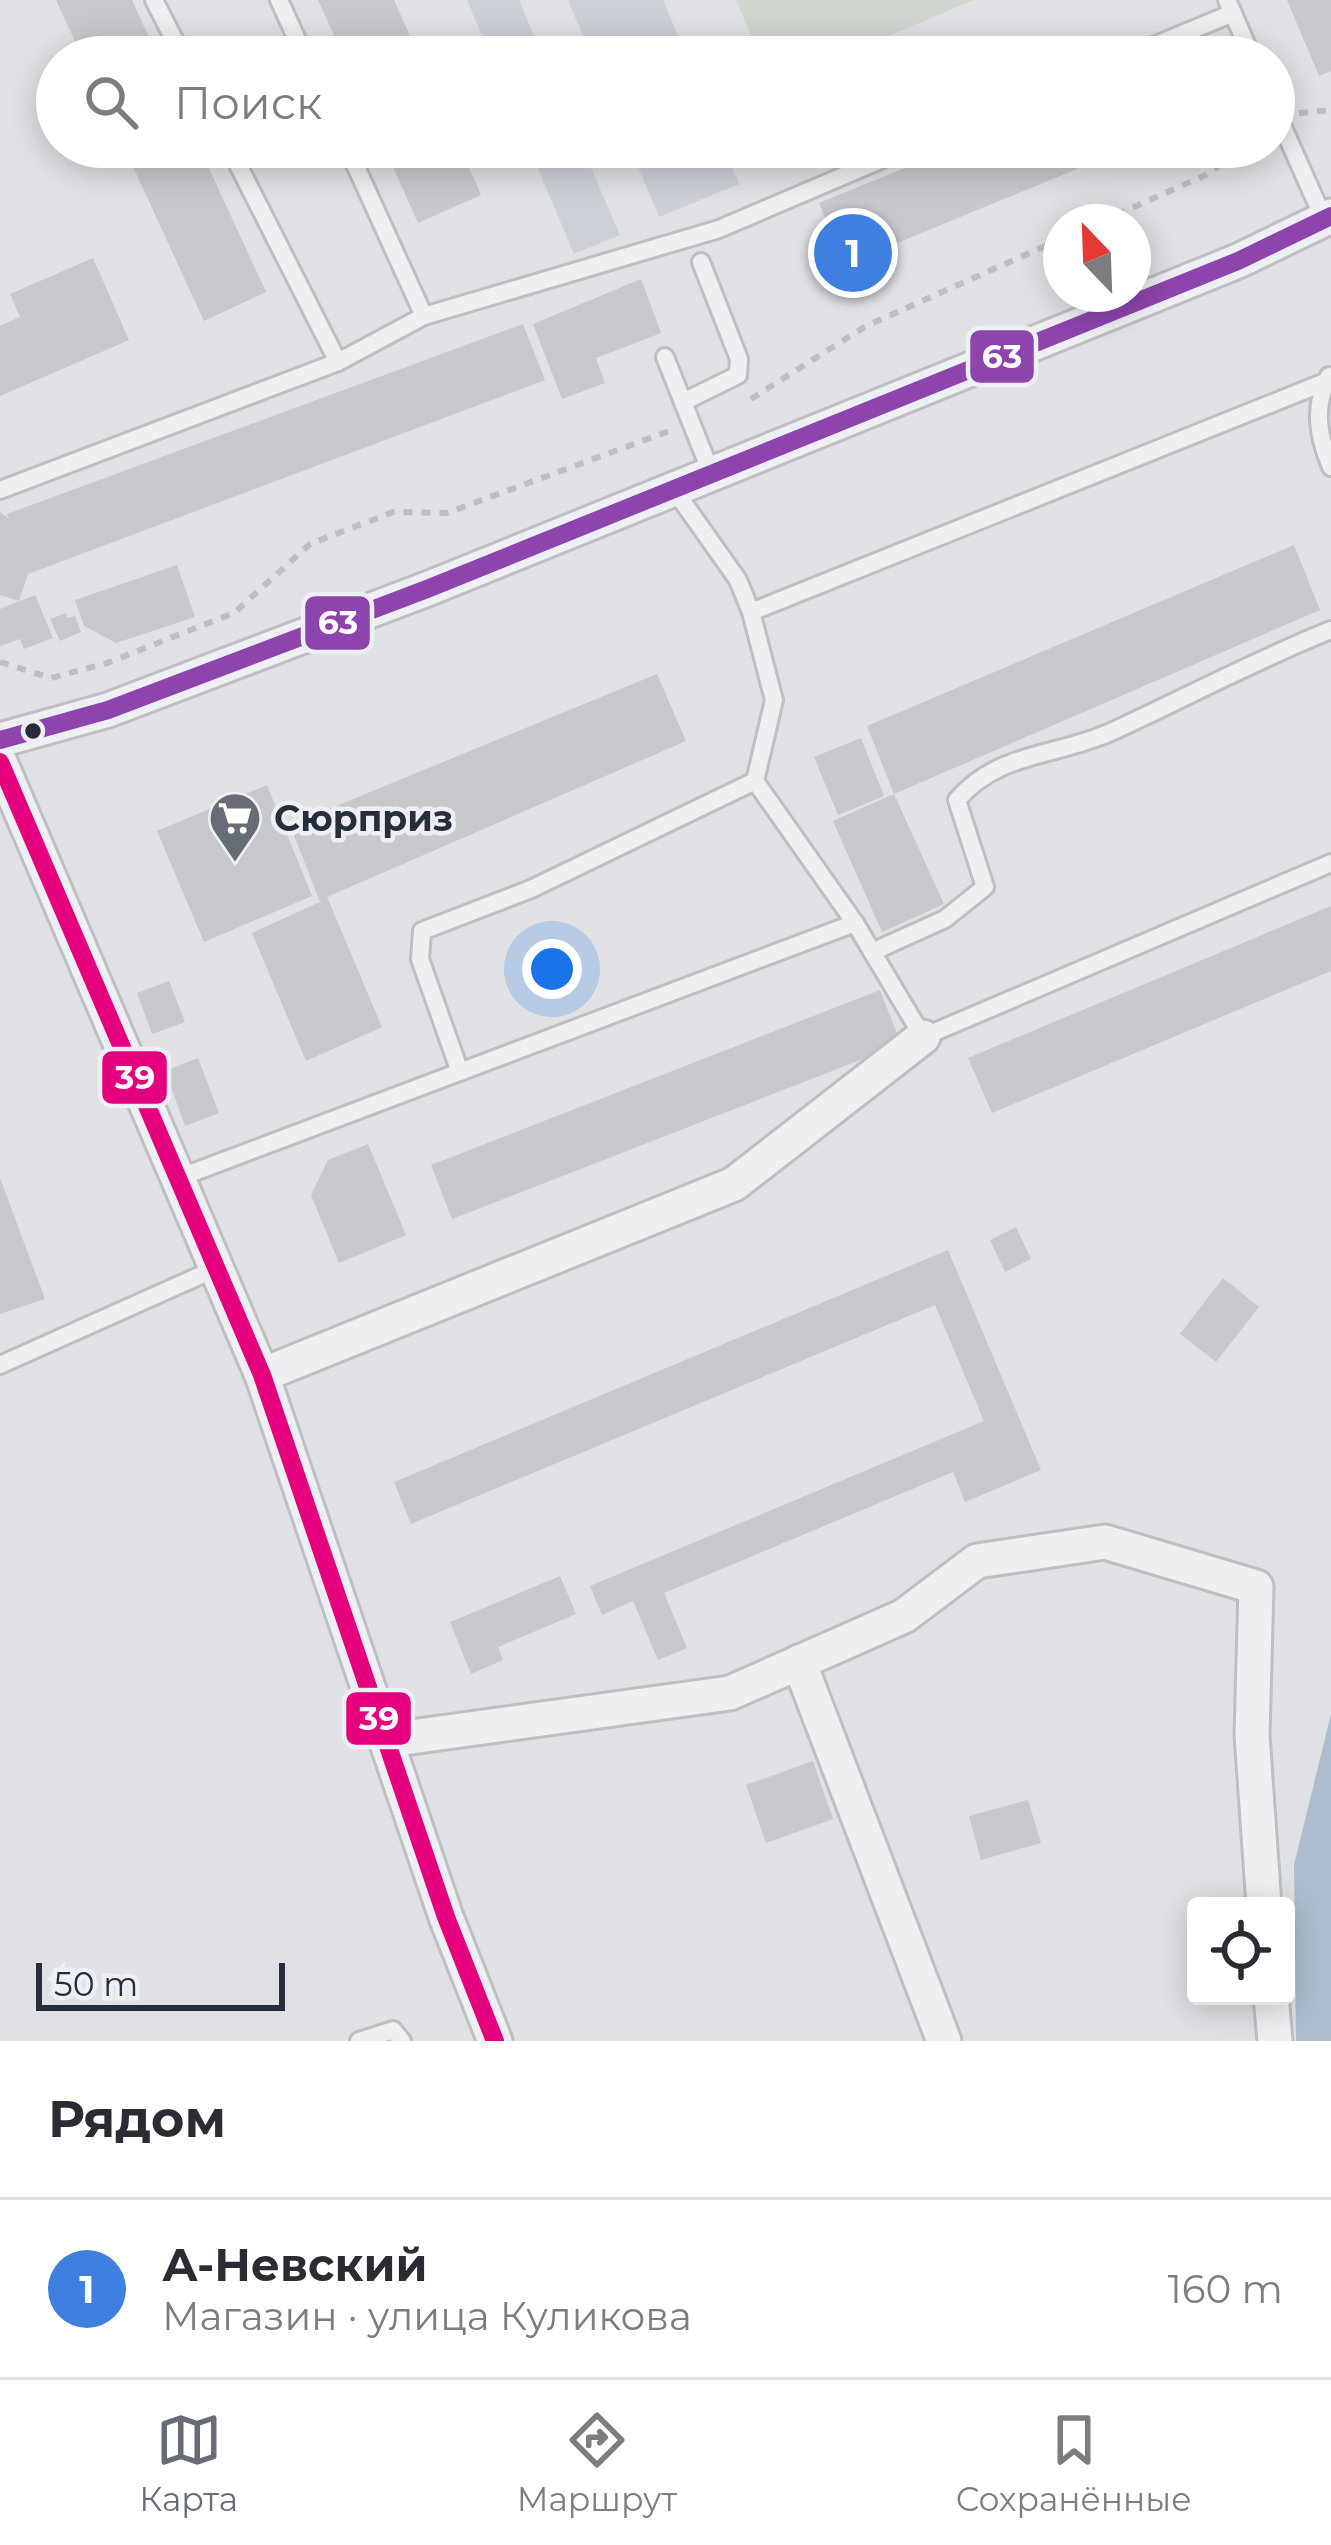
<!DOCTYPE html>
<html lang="ru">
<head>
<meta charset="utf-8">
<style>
  :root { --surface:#fff; --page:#f7f7f7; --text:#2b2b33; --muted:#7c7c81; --line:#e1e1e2; --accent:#676d76 }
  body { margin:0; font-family:Montserrat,sans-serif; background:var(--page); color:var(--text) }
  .controls { position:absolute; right:36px; bottom:36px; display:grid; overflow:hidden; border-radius:12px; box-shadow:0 6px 30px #0003 }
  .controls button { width:108px; height:108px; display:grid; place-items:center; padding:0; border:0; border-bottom:3px solid var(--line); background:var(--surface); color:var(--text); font:60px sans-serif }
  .compass { position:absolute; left:1043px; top:204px; width:108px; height:108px; border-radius:50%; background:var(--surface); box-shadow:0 6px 30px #0003; rotate:337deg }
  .scale { position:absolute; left:36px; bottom:30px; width:249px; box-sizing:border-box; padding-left:12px; border:6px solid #272e3b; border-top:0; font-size:33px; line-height:42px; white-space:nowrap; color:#272e3b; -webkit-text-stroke:9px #eceff4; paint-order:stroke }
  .you { position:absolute; left:552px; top:969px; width:42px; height:42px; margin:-30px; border:9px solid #fff; border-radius:50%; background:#1a73e8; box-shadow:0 0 0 18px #1a73e833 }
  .badge { display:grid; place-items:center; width:78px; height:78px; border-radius:50%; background:var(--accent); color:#fff; font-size:39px; font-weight:700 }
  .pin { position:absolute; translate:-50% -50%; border:6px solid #fff; box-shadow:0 3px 12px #0006 }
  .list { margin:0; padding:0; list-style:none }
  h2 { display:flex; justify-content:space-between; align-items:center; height:156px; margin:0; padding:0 48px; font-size:51px }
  h2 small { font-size:39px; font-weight:400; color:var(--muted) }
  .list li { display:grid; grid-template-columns:78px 1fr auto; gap:36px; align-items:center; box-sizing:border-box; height:180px; padding:0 48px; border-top:3px solid var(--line) }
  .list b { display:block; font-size:45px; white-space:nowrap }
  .list p { margin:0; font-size:39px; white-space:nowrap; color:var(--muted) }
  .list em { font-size:39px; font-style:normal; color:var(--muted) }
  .icon { flex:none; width:66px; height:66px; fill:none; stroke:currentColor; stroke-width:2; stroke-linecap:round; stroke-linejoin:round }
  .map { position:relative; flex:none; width:1331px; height:2041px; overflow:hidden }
  .search { position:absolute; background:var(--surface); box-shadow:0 6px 30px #0003; left:36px; right:36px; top:36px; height:132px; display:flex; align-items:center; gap:30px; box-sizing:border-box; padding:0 42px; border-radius:66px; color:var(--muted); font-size:45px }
  .sheet { height:336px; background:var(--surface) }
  nav { display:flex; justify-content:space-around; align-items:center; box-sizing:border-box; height:168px; border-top:3px solid var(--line); background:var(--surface); font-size:33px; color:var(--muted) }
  nav a { display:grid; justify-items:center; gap:6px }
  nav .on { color:var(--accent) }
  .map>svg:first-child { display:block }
  .built { fill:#cdd0d7 }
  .green { fill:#cfd7cf }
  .water { fill:#aebdce }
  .building { fill:#c7c9cc }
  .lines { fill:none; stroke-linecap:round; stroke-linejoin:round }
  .lane-casing { stroke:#bdbfc2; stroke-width:22 }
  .street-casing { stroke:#bdbfc2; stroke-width:39 }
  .path { stroke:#bdbfc4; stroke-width:6; stroke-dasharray:9 9; stroke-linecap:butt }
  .lane { stroke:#eeeff0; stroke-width:16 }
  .street { stroke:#eeeff0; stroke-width:33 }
  .bus-1-casing { stroke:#eceff4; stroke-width:27 }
  .bus-2-casing { stroke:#eceff4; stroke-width:27 }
  .bus-1 { stroke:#8e44ad; stroke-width:18 }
  .bus-2 { stroke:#e5007d; stroke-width:18 }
  .bus-dot { fill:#272e3b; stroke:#eceff4; stroke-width:4.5 }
  .labels { text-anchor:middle; stroke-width:9; stroke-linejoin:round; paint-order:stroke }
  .poi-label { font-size:36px; font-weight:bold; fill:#272e3b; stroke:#eceff4; text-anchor:start }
  .line-badge { stroke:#eceff4; stroke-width:4.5 }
  .badge-label { font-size:33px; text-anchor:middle; font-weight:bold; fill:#fff }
</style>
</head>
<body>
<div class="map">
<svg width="1331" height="2041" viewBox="0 0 1331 2041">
  <rect width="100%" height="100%" fill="#dfe1e4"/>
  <!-- built -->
  <g class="built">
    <polygon points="467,0 519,0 543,57 491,57"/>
    <polygon points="568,0 663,0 687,57 592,57"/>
    <polygon points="529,147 582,147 620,235 574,254"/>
    <polygon points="630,147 724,147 739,184 659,217"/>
  </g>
  <!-- green -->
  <polygon class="green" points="736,0 974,0 838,57 760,57"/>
  <!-- water -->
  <polygon class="water" points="1331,1714 1331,2041 1296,2041 1294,1865"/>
  <!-- building -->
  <g class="building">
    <polygon points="56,0 132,0 158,57 82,57"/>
    <polygon points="318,0 394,0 419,57 344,57"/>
    <polygon points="1287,0 1331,0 1331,71 1319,76"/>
    <polygon points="124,147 199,147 266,292 204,321"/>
    <polygon points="384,147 460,147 481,195 418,223"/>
    <polygon points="956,147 1130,147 844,265 819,203"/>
    <polygon points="93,258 129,340 0,396 0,326 20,317 10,294"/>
    <polygon points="641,279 661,333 596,358 605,383 562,399 533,324"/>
    <polygon points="523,324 545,380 28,574 19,601 0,595 0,512 9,519 7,514"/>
    <polygon points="1294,545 1320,610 894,794 944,904 882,932 833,821 894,794 867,726"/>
    <polygon points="177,565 195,617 116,643 84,626 75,600"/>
    <polygon points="35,595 53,638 24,649 20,639 0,646 0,609"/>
    <polygon points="66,613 67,618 75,616 81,632 60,641 50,619"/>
    <polygon points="657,674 686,741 327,897 382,1027 306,1061 252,933 320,902 290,825"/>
    <polygon points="861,738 884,796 838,815 814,757"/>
    <polygon points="267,785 312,896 204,942 157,831"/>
    <polygon points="1331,906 1331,971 992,1113 968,1058"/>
    <polygon points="169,981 185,1022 152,1034 137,993"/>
    <polygon points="880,990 901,1044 452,1219 431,1165"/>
    <polygon points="198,1058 219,1113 185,1126 165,1071"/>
    <polygon points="368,1144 406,1235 339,1263 311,1195 328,1160"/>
    <polygon points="0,1178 45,1299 0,1314"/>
    <polygon points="1016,1227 1031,1259 1005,1272 990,1240"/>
    <polygon points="948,1250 1041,1470 965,1502 953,1472 664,1593 687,1648 658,1660 633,1601 602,1615 590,1586 984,1421 935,1305 411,1524 394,1482"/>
    <polygon points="1223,1278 1259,1307 1216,1362 1180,1334"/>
    <polygon points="560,1576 576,1614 498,1647 503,1660 471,1674 450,1622"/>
    <polygon points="813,1761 833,1819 766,1843 746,1785"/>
    <polygon points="1028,1800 1041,1843 981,1860 969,1816"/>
  </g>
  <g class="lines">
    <!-- lane casing -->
    <g class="lane-casing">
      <g id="lane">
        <polyline points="154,0 183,57"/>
        <polyline points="279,0 305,57"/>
        <polyline points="1227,0 1252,57"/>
        <polyline points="1127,57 1233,13"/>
        <polyline points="1274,107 1325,222"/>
        <polyline points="229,147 338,362"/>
        <polyline points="347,147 424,316"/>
        <polyline points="665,357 712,475"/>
        <path d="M1329 376C1313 407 1318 436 1331 467"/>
        <polyline points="683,402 738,375 739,359 701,262"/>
        <polyline points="0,490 338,362 424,316 719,229 911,147"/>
        <polyline points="751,612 1325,382"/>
        <polyline points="755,781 855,923"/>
        <path d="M872 952 945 919 985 887 957 800C999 751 1057 757 1113 731 1187 697 1256 660 1331 630"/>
        <polyline points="460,1072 420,959 422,931 531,889 755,781 774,700 751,612 738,580 675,491"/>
        <polyline points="181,1177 855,923 923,1037 1331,863"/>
        <polyline points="0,1365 217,1268"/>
        <polyline points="359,2041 393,2030 402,2041"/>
      </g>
    </g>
    <!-- street casing -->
    <g class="street-casing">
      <g id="street">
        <polyline points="0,740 108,710 427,589 1238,261 1331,216"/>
        <polyline points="0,762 262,1375 446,1917 495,2041"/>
        <polyline points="262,1375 734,1184 923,1037"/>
        <polyline points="799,1662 944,2041"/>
        <polyline points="389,1740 730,1693 904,1616 977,1561 1105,1542 1256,1587 1252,1735 1264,1906"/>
        <polyline points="1271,1996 1275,2041"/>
      </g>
    </g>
    <!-- path -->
    <g class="path">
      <polyline points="1299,113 1331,110"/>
      <polyline points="1100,222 1206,175 1245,147"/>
      <polyline points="751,399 866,326 1061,239"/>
      <polyline points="0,662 51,678 107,663 234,613 310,544 393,512 447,513 672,430"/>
    </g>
    <!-- lane -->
    <use href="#lane" class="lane"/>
    <!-- street -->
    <use href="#street" class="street"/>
    <!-- bus-1 casing -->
    <g class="bus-1-casing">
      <polyline id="bus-1" points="0,740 108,710 427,589 1238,261 1331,216"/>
    </g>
    <!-- bus-2 casing -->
    <g class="bus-2-casing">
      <polyline id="bus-2" points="0,762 262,1375 446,1917 495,2041"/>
    </g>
    <!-- bus-1 -->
    <use href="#bus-1" class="bus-1"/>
    <!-- bus-2 -->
    <use href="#bus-2" class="bus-2"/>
  </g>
  <!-- icons -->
  <defs>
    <g id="supermarket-pin" transform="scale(2.7)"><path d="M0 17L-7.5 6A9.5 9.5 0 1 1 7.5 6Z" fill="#676d76" stroke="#eceff4"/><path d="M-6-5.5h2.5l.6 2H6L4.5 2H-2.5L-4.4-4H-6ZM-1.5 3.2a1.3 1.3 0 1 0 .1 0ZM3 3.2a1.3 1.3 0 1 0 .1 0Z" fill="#fff"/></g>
  </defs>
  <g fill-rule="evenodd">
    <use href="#supermarket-pin" x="235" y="818"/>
  </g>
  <!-- markers -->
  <circle class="bus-dot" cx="33" cy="731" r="10"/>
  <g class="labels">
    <!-- poi labels -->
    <g class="poi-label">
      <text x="274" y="831">Сюрприз</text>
    </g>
  </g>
  <g class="line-badge">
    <rect x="968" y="328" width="68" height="57" rx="12" fill="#8e44ad"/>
    <rect x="303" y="594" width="69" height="58" rx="12" fill="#8e44ad"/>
    <rect x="100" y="1049" width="69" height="57" rx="12" fill="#e5007d"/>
    <rect x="344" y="1690" width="69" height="57" rx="12" fill="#e5007d"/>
  </g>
  <g class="badge-label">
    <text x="1002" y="368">63</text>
    <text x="338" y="634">63</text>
    <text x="135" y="1089">39</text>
    <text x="379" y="1730">39</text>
  </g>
</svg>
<div class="controls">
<button><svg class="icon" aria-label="locate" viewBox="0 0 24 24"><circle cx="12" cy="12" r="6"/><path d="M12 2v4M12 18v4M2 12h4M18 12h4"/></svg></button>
</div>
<svg class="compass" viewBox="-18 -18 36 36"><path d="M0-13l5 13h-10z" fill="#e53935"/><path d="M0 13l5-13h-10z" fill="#7c7c81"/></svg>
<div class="scale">50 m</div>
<div class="you"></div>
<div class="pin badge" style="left:853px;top:253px;background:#3f7fe0">1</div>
<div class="search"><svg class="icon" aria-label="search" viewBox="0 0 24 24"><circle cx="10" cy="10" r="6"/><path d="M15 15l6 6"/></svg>Поиск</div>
</div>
<section class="sheet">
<h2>Рядом<small></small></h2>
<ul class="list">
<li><span class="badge" style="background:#3f7fe0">1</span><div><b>А-Невский</b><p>Магазин · улица Куликова</p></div><em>160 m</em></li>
</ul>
</section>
<nav>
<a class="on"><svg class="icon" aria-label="map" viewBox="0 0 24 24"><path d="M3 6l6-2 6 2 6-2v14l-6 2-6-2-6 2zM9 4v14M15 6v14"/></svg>Карта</a>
<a><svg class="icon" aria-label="directions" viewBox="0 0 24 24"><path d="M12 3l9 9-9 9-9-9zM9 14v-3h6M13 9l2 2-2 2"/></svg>Маршрут</a>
<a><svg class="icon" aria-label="saved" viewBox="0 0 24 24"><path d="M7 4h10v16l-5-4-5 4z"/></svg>Сохранённые</a>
</nav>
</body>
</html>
